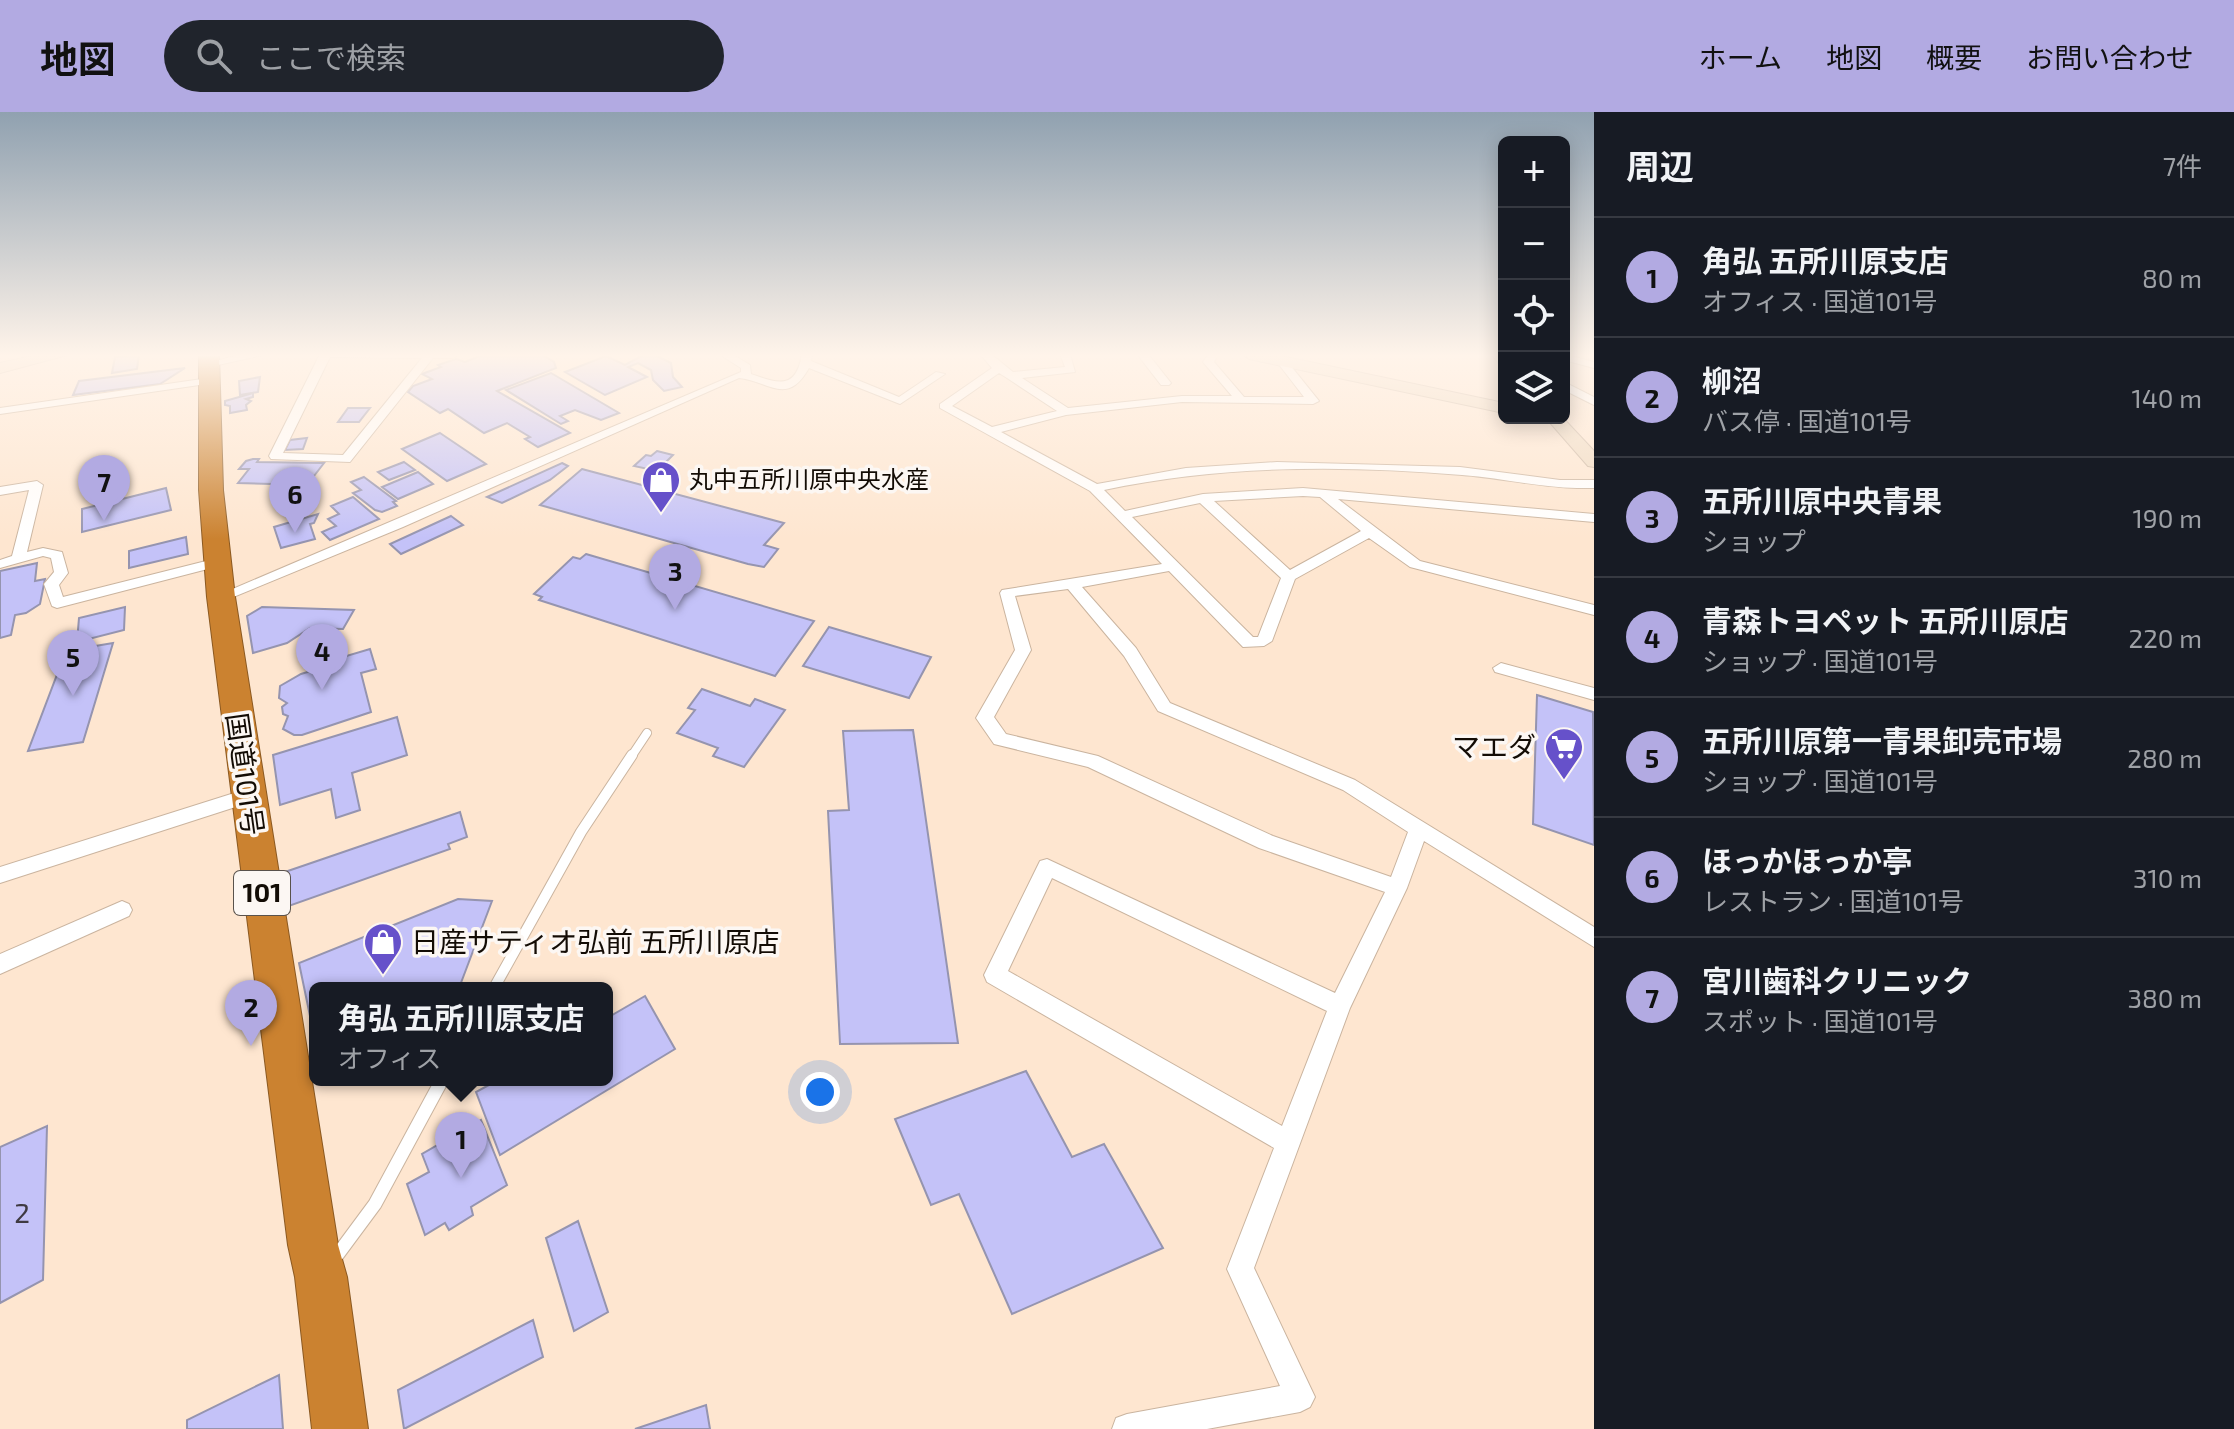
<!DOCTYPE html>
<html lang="ja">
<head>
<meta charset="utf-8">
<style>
  :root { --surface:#171b24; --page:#20242c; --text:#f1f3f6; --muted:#9ea1a6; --line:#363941; --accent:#b2aae2 }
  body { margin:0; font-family:"Exo 2","Noto Sans JP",sans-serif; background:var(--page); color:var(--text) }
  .controls { position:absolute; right:24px; top:24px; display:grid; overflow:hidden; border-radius:12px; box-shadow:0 4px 20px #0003 }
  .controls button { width:72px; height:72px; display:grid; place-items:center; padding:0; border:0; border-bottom:2px solid var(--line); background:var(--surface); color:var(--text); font:40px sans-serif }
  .you { position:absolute; left:820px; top:980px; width:28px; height:28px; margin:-20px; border:6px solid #fff; border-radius:50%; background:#1a73e8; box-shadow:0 0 0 12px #1a73e833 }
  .badge { display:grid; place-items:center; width:52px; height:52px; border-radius:50%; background:var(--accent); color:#111; font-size:26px; font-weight:700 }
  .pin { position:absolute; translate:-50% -66px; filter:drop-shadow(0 2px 4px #0008) }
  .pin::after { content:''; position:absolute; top:42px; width:28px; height:24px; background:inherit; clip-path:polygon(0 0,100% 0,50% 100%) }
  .popup { position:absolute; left:309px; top:870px; width:304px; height:104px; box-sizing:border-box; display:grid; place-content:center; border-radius:12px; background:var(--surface); filter:drop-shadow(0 2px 6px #0005); font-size:26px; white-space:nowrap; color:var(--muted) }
  .popup b { font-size:30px; color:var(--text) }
  .popup::after { content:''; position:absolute; left:50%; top:100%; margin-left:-16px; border:16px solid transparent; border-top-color:var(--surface) }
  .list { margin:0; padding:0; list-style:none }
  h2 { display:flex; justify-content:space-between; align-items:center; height:104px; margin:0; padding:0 32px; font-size:34px }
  h2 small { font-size:26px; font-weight:400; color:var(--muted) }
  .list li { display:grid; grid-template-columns:52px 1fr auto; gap:24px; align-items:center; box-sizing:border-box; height:120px; padding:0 32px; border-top:2px solid var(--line) }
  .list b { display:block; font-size:30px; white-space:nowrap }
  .list p { margin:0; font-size:26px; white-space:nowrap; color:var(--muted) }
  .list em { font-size:26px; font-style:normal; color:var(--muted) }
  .icon { flex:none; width:44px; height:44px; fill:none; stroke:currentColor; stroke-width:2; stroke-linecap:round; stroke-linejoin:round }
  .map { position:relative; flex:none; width:1594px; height:1317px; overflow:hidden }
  header { display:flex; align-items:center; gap:48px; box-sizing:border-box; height:112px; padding:0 40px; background:var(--accent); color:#111 }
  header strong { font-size:38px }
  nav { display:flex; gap:44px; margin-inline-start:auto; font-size:28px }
  .search { width:560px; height:72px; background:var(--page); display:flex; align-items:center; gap:20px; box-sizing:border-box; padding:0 28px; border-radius:44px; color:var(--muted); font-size:30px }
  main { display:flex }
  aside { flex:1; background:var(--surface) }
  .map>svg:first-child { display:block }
  .building { fill:#c4c2f8; stroke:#9594af; stroke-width:2 }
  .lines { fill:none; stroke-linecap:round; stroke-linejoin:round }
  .lane-far2-casing { stroke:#cab49f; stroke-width:10 }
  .lane-far1-casing { stroke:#cab49f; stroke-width:12 }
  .lane-casing { stroke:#cab49f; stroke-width:15 }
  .street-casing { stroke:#cab49f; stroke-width:2 }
  .secondary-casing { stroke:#cab49f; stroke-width:2 }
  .highway-casing { stroke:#8b5921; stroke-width:2 }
  .lane-far2 { stroke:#fff; stroke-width:8 }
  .lane-far1 { stroke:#fff; stroke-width:10 }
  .lane { stroke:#fff; stroke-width:13 }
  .street { fill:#fff; fill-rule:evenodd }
  .secondary { fill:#efdac1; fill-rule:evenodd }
  .highway { fill:#cb8230; fill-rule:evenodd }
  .labels { text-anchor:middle; stroke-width:7; stroke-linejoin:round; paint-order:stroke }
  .far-poi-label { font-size:24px; fill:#130c05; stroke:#fcf7f3; text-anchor:start }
  .shield { fill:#fcf7f3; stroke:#59524c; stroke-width:2 }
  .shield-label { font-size:26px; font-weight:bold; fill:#130c05 }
  .poi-label { font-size:28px; fill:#130c05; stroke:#fcf7f3; text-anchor:end }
  .street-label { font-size:28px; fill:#130c05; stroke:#fcf7f3 }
  .near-number-label { font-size:28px; fill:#3f3a42 }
</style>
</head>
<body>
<header>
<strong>地図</strong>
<div class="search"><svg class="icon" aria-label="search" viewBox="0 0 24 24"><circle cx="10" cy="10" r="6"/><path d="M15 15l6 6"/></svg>ここで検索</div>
<nav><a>ホーム</a><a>地図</a><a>概要</a><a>お問い合わせ</a></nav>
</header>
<main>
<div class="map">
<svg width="1594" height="1317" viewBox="0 0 1594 1317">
  <rect width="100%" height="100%" fill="#fee6d0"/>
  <!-- building -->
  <g class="building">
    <polygon points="139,242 137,257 112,261 115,245"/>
    <polygon points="485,242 541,242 554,250 556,256 497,279 570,321 538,335 525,327 530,325 507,311 484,321 448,297 440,301 408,280 413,274 432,267 422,262 441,255 438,253 456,247 465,250"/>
    <polygon points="645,242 653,242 671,251 673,265 682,275 664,279 653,268 651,258 638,251 628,255 647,265 605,283 565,260 606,244 625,253"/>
    <polygon points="185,256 160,272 73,283 79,269"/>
    <polygon points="551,261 619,301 601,308 575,298 560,304 568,309 561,312 506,278"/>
    <polygon points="260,265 258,280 240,283 239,269"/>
    <polygon points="253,281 253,285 246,287 251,289 246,293 247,298 230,301 230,294 225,293 225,289"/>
    <polygon points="348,296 370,296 359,310 338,310"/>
    <polygon points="440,321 486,352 447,369 402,337"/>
    <polygon points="307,326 303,337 285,338 290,328"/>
    <polygon points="657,339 673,343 657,359 634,354 646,343 651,344"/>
    <polygon points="253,347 259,347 257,350 324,351 307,373 238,371 249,357 239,357 246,349"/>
    <polygon points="404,350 415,358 389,368 378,360"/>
    <polygon points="562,351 568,354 550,368 502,391 487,385"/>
    <polygon points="582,357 784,411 764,433 778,437 764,455 748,452 540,393"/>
    <polygon points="418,360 433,372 398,387 382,375"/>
    <polygon points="364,365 396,389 393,390 397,394 382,400 375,398 353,381 361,378 351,370"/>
    <polygon points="166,376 171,398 82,420 82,397"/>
    <polygon points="353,385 379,407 330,428 322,420 336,414 328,407 339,402 331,394"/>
    <polygon points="318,402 314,411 310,412 315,427 281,436 274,415"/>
    <polygon points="451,404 463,413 401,442 390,432"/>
    <polygon points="186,425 188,442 129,456 129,439"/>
    <polygon points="586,442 814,509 775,564 539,488 542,485 534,482 573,445 580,447"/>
    <polygon points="37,451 35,469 45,467 40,492 26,501 15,503 11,523 0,526 0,459"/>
    <polygon points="125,495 124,518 77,530 79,506"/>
    <polygon points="262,495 354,498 343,517 310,516 287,531 253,541 247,504"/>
    <polygon points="829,515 931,545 909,586 803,554"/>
    <polygon points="113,531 83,630 28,639 66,539"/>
    <polygon points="370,537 376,557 361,561 371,600 302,623 294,623 283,617 288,604 283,602 282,595 287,591 279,586 280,574 301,562 338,551 336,547"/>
    <polygon points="702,577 750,594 755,587 785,598 744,655 713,644 718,636 677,621 695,598 688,596"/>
    <polygon points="1537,583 1593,600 1594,733 1533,712"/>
    <polygon points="397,605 407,643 352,661 360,698 336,706 331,677 280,693 273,643"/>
    <polygon points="913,618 958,931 840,932 828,699 849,698 843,619"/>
    <polygon points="460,700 467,725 448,732 450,737 286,795 282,761"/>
    <polygon points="458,787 492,789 459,876 315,876 315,928 299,851"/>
    <polygon points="645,884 675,937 500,1043 476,980 498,968 607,968 607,906"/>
    <polygon points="1026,959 1072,1045 1104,1032 1163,1136 1012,1202 959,1082 931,1093 895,1007"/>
    <polygon points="481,1008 507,1073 471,1095 473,1103 449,1118 445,1111 425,1123 407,1072 429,1060 422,1042"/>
    <polygon points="47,1014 43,1168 0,1191 0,1035"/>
    <polygon points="578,1109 608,1200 574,1219 546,1126"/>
    <polygon points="533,1208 543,1245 404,1317 398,1278"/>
    <polygon points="279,1263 283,1317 187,1317 187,1308"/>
    <polygon points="706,1293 710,1317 635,1317"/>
  </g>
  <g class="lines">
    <!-- lane-far2 casing -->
    <g class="lane-far2-casing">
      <polyline id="lane-far2" points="631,645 647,621"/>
    </g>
    <!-- lane-far1 casing -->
    <g class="lane-far1-casing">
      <polyline id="lane-far1" points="494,876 581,720 632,643"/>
    </g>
    <!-- lane casing -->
    <g class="lane-casing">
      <polyline id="lane" points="335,1146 375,1092 442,968"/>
    </g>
    <!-- street casing -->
    <g class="street-casing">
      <g id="street">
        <polygon points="243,242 267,242 209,255 204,252"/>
        <path d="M320 242H458V243L453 246H433L350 350 271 347 269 344ZM330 245 422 246 343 343 283 341Z"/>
        <path d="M719 242H732L750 253 751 262C777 271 796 279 802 242H812L811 249 899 285 936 260 945 262 900 292 809 256C787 295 769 269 739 266L403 415 226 488 221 490 214 485 741 260V256Z"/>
        <path d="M980 242H991L1013 260 1065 255 1060 242H1070L1075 260 1022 266 1068 296 1182 284H1232L1203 250 1208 242H1218L1214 250 1244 285H1304L1277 250 1286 248 1319 289 1313 292 1182 290 1066 303 1001 320 1097 372 1186 356 1277 350 1460 355 1560 368H1594V376H1577C1538 375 1501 366 1462 363 1343 353 1222 353 1104 378L1125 399 1203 382 1303 376 1594 402V410L1338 387 1420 449 1594 493V503L1410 455 1369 426 1295 467 1272 529 1264 534 1243 535 1169 459 1082 475 1136 536 1170 591 1355 668 1594 815V835L1424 729 1407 776 1350 896 1254 1156 1315 1285 1310 1295 1300 1300 1207 1317H1112L1116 1306 1127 1302 1280 1274 1227 1157 1274 1036 987 870 984 863 1040 749 1047 747 1335 881 1385 780 1259 736 1088 655 994 632 976 606 1015 538 1000 481 1002 478 1162 452 1090 379 940 296V292L992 256ZM999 261 1007 266 1057 299 992 315 952 294ZM1303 384 1320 385 1361 419 1290 458 1214 389ZM1200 391 1281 466 1258 525H1253L1132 405ZM1068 477 1124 544 1158 599 1343 678 1408 720 1391 765 1273 724 1098 644 1006 622 994 605 1031 538 1015 484ZM1052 766 1327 899 1282 1014 1008 859Z"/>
        <polygon points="1137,242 1148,242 1171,271 1169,273 1161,273"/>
        <polygon points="1564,242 1594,250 1594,256 1564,248"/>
        <polygon points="209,266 215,269 213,271 0,302 0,296"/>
        <polygon points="1564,270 1594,285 1594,293 1564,278"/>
        <polygon points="37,369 43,373 27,440 43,436 62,440 68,461 59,473 63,485 218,446 225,450 223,453 57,496 52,494 44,472 54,460 51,446 43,444 0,456 0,448 12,444 29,378 0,383 0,375"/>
        <polygon points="1501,551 1594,576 1594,588 1495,560 1493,556"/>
        <polygon points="247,677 254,679 256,684 254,689 0,771 0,755"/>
        <polygon points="122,789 129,792 132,798 129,804 0,862 0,842"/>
      </g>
    </g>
    <!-- secondary casing -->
    <g class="secondary-casing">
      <g id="secondary">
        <polygon points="41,242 71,242 0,261 0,251"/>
        <polygon points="1242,242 1272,242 1504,291 1504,301 1249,247"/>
        <polygon points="1492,242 1504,242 1504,254 1499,252"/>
        <polygon points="1546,306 1563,306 1594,339 1594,355 1588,354"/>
      </g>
    </g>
    <!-- highway casing -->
    <g class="highway-casing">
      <polygon id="highway" points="199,242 219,242 223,378 235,485 338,1133 347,1165 368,1317 312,1317 295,1165 288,1133 207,485 199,378"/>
    </g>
    <!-- lane-far2 -->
    <use href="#lane-far2" class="lane-far2"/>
    <!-- lane-far1 -->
    <use href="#lane-far1" class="lane-far1"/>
    <!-- lane -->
    <use href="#lane" class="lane"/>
    <!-- street -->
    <use href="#street" class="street"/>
    <!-- secondary -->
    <use href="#secondary" class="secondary"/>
    <!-- highway -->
    <use href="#highway" class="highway"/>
  </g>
  <!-- sky -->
  <linearGradient id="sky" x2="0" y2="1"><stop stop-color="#90a1b0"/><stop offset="0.57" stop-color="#fff4ea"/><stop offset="1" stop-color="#fff4ea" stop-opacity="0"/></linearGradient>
  <rect width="1594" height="427" fill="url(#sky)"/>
  <!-- icons -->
  <defs>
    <g id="shop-pin" transform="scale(2)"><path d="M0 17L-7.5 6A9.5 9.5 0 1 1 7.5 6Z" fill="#6651ca" stroke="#fcf7f3"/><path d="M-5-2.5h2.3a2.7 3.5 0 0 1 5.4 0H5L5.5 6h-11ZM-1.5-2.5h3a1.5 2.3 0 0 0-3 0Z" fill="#fff"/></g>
    <g id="supermarket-pin" transform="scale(2)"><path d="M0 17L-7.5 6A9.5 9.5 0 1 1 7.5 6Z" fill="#6651ca" stroke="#fcf7f3"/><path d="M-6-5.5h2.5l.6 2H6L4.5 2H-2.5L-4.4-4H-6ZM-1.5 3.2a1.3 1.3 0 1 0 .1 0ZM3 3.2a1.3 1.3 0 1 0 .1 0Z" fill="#fff"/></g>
  </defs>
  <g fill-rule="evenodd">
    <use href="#shop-pin" x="661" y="368"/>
    <use href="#supermarket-pin" x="1564" y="635"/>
    <use href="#shop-pin" x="383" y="830"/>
  </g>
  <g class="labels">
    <!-- far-poi labels -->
    <g class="far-poi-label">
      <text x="689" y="376">丸中五所川原中央水産</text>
    </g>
    <!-- shield labels -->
    <rect class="shield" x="234" y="759" width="56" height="44" rx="6"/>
    <g class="shield-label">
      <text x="262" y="790">101</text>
    </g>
    <!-- poi labels -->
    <g class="poi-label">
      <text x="1536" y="645">マエダ</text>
      <text x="411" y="840" text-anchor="start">日産サティオ弘前 五所川原店</text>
    </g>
    <!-- street labels -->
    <g class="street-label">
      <text transform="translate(245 662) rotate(82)" y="10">国道101号</text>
    </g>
    <!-- near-number labels -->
    <g class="near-number-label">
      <text x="22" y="1111">2</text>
    </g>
  </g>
</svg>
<div class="controls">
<button>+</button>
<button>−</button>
<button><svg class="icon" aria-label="locate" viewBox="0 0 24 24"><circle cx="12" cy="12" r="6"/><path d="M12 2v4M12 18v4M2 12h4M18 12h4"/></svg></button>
<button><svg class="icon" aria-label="layers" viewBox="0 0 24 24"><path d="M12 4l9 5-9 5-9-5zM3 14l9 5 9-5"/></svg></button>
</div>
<div class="you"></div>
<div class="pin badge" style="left:461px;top:1066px">1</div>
<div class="popup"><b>角弘 五所川原支店</b>オフィス</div>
<div class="pin badge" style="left:251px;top:934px">2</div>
<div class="pin badge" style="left:675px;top:498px">3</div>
<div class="pin badge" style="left:322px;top:578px">4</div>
<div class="pin badge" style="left:73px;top:584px">5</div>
<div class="pin badge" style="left:295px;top:421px">6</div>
<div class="pin badge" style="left:104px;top:409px">7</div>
</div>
<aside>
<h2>周辺<small>7件</small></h2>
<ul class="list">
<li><span class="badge">1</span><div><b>角弘 五所川原支店</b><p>オフィス · 国道101号</p></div><em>80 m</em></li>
<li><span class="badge">2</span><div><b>柳沼</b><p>バス停 · 国道101号</p></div><em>140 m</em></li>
<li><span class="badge">3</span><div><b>五所川原中央青果</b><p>ショップ</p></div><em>190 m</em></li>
<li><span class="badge">4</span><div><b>青森トヨペット 五所川原店</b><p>ショップ · 国道101号</p></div><em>220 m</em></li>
<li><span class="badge">5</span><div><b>五所川原第一青果卸売市場</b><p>ショップ · 国道101号</p></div><em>280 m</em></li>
<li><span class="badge">6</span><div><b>ほっかほっか亭</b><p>レストラン · 国道101号</p></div><em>310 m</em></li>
<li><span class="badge">7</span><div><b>宮川歯科クリニック</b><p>スポット · 国道101号</p></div><em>380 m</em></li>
</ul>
</aside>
</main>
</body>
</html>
